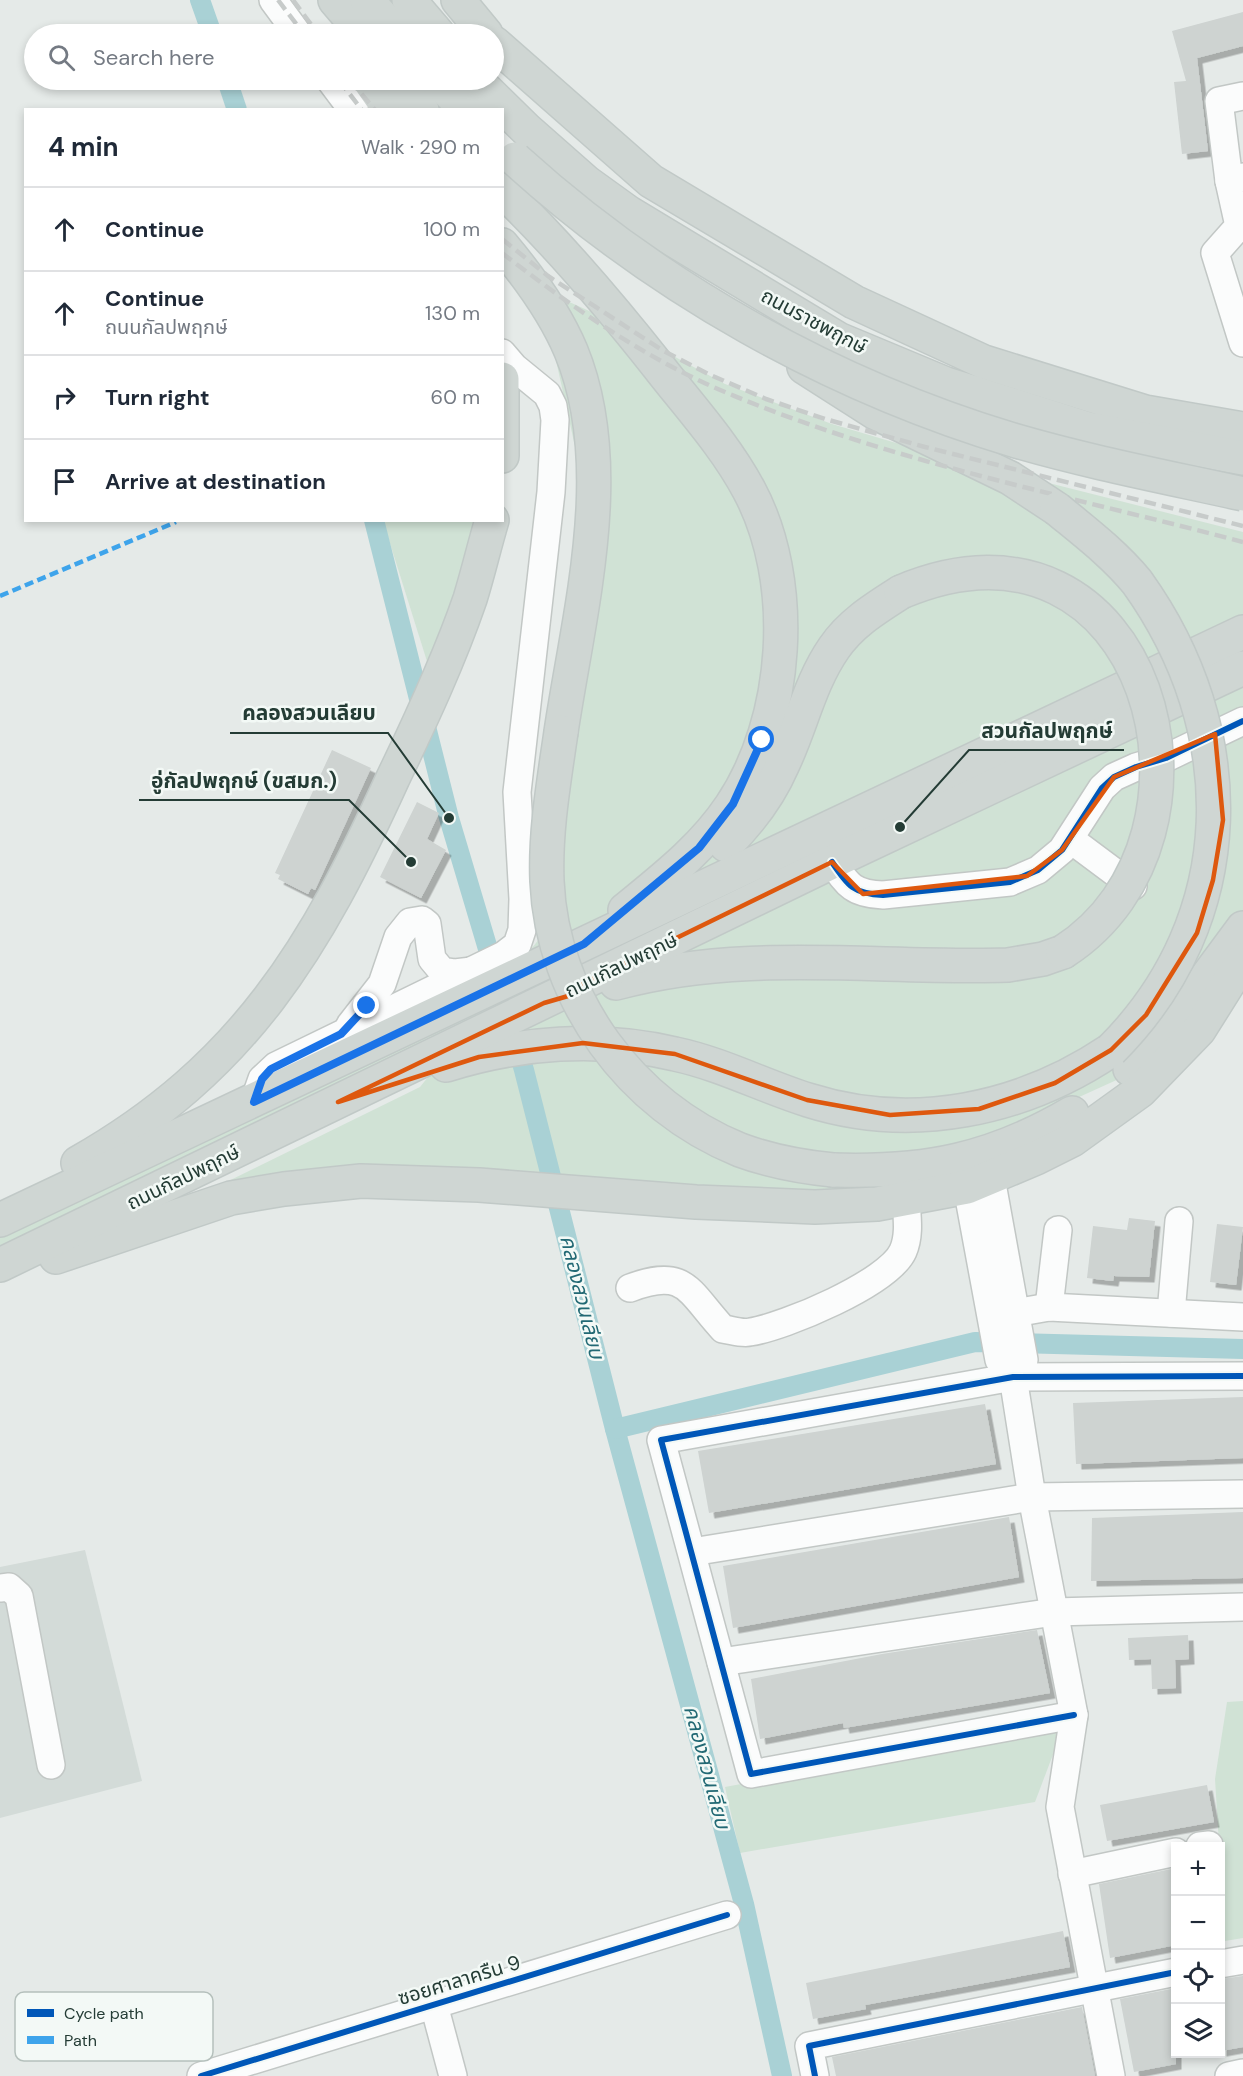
<!DOCTYPE html>
<html lang="en">
<head>
<meta charset="utf-8">
<style>
  :root { --surface:#fff; --page:#f2f2f3; --text:#1f2937; --muted:#747a83; --line:#e0e1e3 }
  body { margin:0; font-family:"DM Sans","Noto Sans Thai",sans-serif; background:var(--page); color:var(--text) }
  .controls { position:absolute; right:18px; bottom:18px; display:grid; overflow:hidden; border-radius:0px; box-shadow:0 3px 9px #0003 }
  .controls button { width:54px; height:54px; display:grid; place-items:center; padding:0; border:0; border-bottom:2px solid var(--line); background:var(--surface); color:var(--text); font:30px sans-serif }
  .stop { position:absolute; width:18px; height:18px; margin:-14px; border:4px solid #1a73e8; border-radius:50%; background:#fff }
  .stop.end { background:#1a73e8; border-color:#fff; box-shadow:0 2px 6px #0008 }
  .list { margin:0; padding:0; list-style:none }
  h2 { display:flex; justify-content:space-between; align-items:center; height:78px; margin:0; padding:0 24px; font-size:26px }
  h2 small { font-size:20px; font-weight:400; color:var(--muted) }
  .list li { display:grid; grid-template-columns:39px 1fr auto; gap:18px; align-items:center; box-sizing:border-box; height:84px; padding:0 24px; border-top:2px solid var(--line) }
  .list b { display:block; font-size:22px; white-space:nowrap }
  .list p { margin:0; font-size:20px; white-space:nowrap; color:var(--muted) }
  .list em { font-size:20px; font-style:normal; color:var(--muted) }
  .icon { flex:none; width:33px; height:33px; fill:none; stroke:currentColor; stroke-width:2; stroke-linecap:round; stroke-linejoin:round }
  .map { position:relative; flex:none; width:1243px; height:2076px; overflow:hidden }
  .search { position:absolute; background:var(--surface); box-shadow:0 3px 9px #0003; left:24px; top:24px; width:480px; height:66px; display:flex; align-items:center; gap:15px; box-sizing:border-box; padding:0 21px; border-radius:33px; color:var(--muted); font-size:22px }
  .panel { position:absolute; background:var(--surface); box-shadow:0 3px 9px #0003; left:24px; top:108px; width:480px; height:414px; border-radius:0px }
  .map>svg:first-child { display:block }
  .built { fill:#d3dbd8 }
  .green { fill:#d0e2d5 }
  .lines { fill:none; stroke-linecap:round; stroke-linejoin:round }
  .canal { stroke:#a9d1d5; stroke-width:20 }
  .building { fill:#ced3d1; filter:url(#shadow) }
  .minor-casing { stroke:#c2c7c5; stroke-width:30 }
  .major-casing { stroke:#c1c9c7; stroke-width:36 }
  .minor { stroke:#fbfcfc; stroke-width:27 }
  .major { stroke:#cfd6d3; stroke-width:33 }
  .rail { stroke:#c7cbca; stroke-width:4.5; stroke-dasharray:12 6; stroke-linecap:butt }
  .major-bridge-casing { stroke:#c1c9c7; stroke-width:36; stroke-linecap:butt }
  .major-bridge { stroke:#cfd6d3; stroke-width:33 }
  .quiet { stroke:#3ea4eb; stroke-width:4.5; stroke-dasharray:9 4.5; stroke-linecap:butt }
  .cycleway-casing { stroke:#f3f9f6; stroke-width:10 }
  .cycleway { stroke:#0057b8; stroke-width:6 }
  .route { stroke:#1a73e8; stroke-width:8 }
  .marked { fill:none; stroke:#de580e; stroke-width:4.5; stroke-linejoin:round }
  .labels { text-anchor:middle; stroke-width:5; stroke-linejoin:round; paint-order:stroke }
  .street-label { font-size:20px; fill:#243c35; stroke:#f3f9f6 }
  .water-label { font-size:21px; font-style:italic; fill:#226974; stroke:#f3f9f6 }
  .key { fill:#f3f9f6; stroke:#b5c0bc; stroke-width:1.5 }
  .key-label { font-size:16px; fill:#243c35 }
  .leader { fill:none; stroke:#243c35; stroke-width:2 }
  .callout-dot { fill:#243c35; stroke:#f3f9f6; stroke-width:2 }
  .callout-label { font-size:21px; text-anchor:middle; font-weight:bold; fill:#243c35; stroke:#f3f9f6; stroke-width:5; stroke-linejoin:round; paint-order:stroke }
</style>
</head>
<body>
<div class="map">
<svg width="1243" height="2076" viewBox="0 0 1243 2076">
  <defs>
    <filter id="shadow"><feDropShadow dx="5.5" dy="5.5" stdDeviation="0" flood-color="#0004"/></filter>
  </defs>
  <rect width="100%" height="100%" fill="#e5eae8"/>
  <!-- built -->
  <polygon class="built" points="85,1550 142,1781 0,1818 0,1567"/>
  <!-- green -->
  <g class="green">
    <polygon points="536,287 596,314 725,384 832,424 930,453 1243,532 1243,925 1121,1078 945,1158 865,1171 877,1204 478,1189 196,1197 420,1087 465,1031 0,1253 0,1237 486,1005 552,923 589,510 544,306"/>
    <polygon points="383,521 479,521 430,671"/>
    <polygon points="1243,1701 1243,1938 1225,1941 1215,1779 1227,1702"/>
    <polygon points="1054,1725 1060,1736 1035,1802 740,1853 725,1787"/>
  </g>
  <g class="lines">
    <!-- canal -->
    <g class="canal">
      <polyline points="200,0 212,34"/>
      <polyline points="227,80 237,110"/>
      <polyline points="374,520 449,818 524,1070 615,1429 744,1904 782,2076"/>
      <polyline points="615,1429 975,1342 1243,1349"/>
    </g>
  </g>
  <!-- building -->
  <g class="building">
    <polygon points="1243,12 1243,46 1197,58 1208,151 1182,154 1174,82 1186,81 1172,31"/>
    <polygon points="332,750 371,768 315,890 311,888 308,894 278,879 280,875 275,873"/>
    <polygon points="417,802 439,813 427,839 446,850 421,898 380,877"/>
    <polygon points="1129,1218 1155,1221 1149,1277 1114,1276 1113,1281 1087,1278 1093,1226 1127,1230"/>
    <polygon points="1217,1224 1243,1227 1236,1285 1210,1282"/>
    <polygon points="1243,1397 1243,1458 1076,1464 1073,1403"/>
    <polygon points="985,1404 996,1464 709,1513 698,1451"/>
    <polygon points="1243,1512 1243,1578 1091,1581 1092,1518"/>
    <polygon points="1009,1517 1019,1577 733,1628 723,1566"/>
    <polygon points="1037,1630 1050,1693 844,1728 843,1723 760,1739 751,1679 882,1654"/>
    <polygon points="1188,1635 1189,1659 1175,1660 1176,1688 1152,1689 1151,1659 1129,1660 1128,1638"/>
    <polygon points="1207,1785 1214,1822 1107,1841 1100,1805"/>
    <polygon points="1176,1868 1176,1945 1110,1958 1099,1884"/>
    <polygon points="1063,1931 1070,1967 865,2005 866,2009 813,2019 806,1983"/>
    <polygon points="1243,1976 1243,2047 1221,2051 1221,1979"/>
    <polygon points="1176,1988 1176,2064 1134,2072 1120,1999"/>
    <polygon points="1082,2007 1095,2076 836,2076 832,2057"/>
  </g>
  <g class="lines">
    <!-- minor casing -->
    <g class="minor-casing">
      <g id="minor">
        <polyline points="273,0 298,34"/>
        <polyline points="330,80 345,100 377,91"/>
        <polyline points="1243,177 1229,181 1239,226 1215,253 1243,343"/>
        <polyline points="1229,181 1219,101 1243,96"/>
        <polyline points="1070,839 1133,886"/>
        <path d="M832 862C848 886 854 894 883 895L1010 882 1038 870 1062 850 1102 788 1114 777 1136 767 1166 758 1243 721"/>
        <polyline points="350,1025 382,984 398,937 410,922 422,920 427,924 432,959 442,971 455,973 472,971"/>
        <polyline points="254,1102 262,1079 276,1066 504,955 517,945 522,930 523,899 517,792 551,492 555,420 553,406 547,394 514,367 502,353"/>
        <polyline points="991,1178 1024,1360 1013,1377"/>
        <polyline points="967,1187 999,1360 1013,1377 1032,1497 1074,1715 1060,1807 1111,2076"/>
        <path d="M630 1288C686 1267 688 1291 723 1329 731 1330 742 1334 750 1332 784 1327 889 1283 903 1251 910 1235 907 1217 906 1200"/>
        <polyline points="1049,1307 1058,1230"/>
        <polyline points="1171,1313 1179,1221"/>
        <polyline points="992,1317 1049,1307 1243,1317"/>
        <polyline points="692,1552 1032,1497 1243,1494"/>
        <polyline points="0,1588 9,1587 19,1596 51,1765"/>
        <polyline points="721,1662 1054,1612 1243,1607"/>
        <polyline points="1074,1715 751,1774 661,1440 1013,1377 1243,1376"/>
        <polyline points="1200,1846 1209,1845"/>
        <polyline points="1072,1874 1176,1852"/>
        <polyline points="1220,1964 1243,1960"/>
        <polyline points="434,2005 453,2076"/>
        <polyline points="201,2076 727,1915"/>
        <polyline points="815,2076 809,2046 1176,1972"/>
        <polyline points="1229,2076 1243,2073"/>
      </g>
    </g>
    <!-- major casing -->
    <g class="major-casing">
      <g id="major">
        <polyline points="335,0 364,34"/>
        <polyline points="367,0 397,34"/>
        <polyline points="409,0 438,34"/>
        <polyline points="458,0 486,34"/>
        <polyline points="494,43 651,181 854,302 984,362 1145,412 1243,429"/>
        <polyline points="369,80 390,110"/>
        <polyline points="397,80 422,110"/>
        <polyline points="437,80 466,110"/>
        <polyline points="476,80 527,130 586,182 629,213 838,339 946,384 1088,429 1243,458"/>
        <path d="M502 190C559 245 609 304 658 366 689 406 725 445 749 490 798 581 789 720 731 806 703 848 664 878 625 910"/>
        <path d="M502 245C528 276 555 313 571 351 619 467 579 612 561 732"/>
        <polyline points="804,367 876,413 1010,478 1057,509"/>
        <polyline points="502,379 502,456"/>
        <path d="M726 845C749 822 769 796 782 766 801 727 809 684 834 648 851 623 876 608 901 592"/>
        <path d="M616 983C744 948 876 969 1008 965L1043 959 1063 952"/>
        <path d="M446 1065C519 1042 600 1036 675 1054 722 1064 763 1086 808 1100 912 1133 1022 1110 1111 1050"/>
        <polyline points="1130,1069 1166,1032 1243,928"/>
        <path d="M78 1163C245 1068 316 947 393 778 421 720 449 660 470 599 478 573 484 547 492 520"/>
        <path d="M833 1170C925 1173 992 1160 1072 1113"/>
        <polyline points="0,1220 1243,632"/>
        <polyline points="56,1257 231,1198 284,1189 361,1181 479,1185 696,1202 815,1207 877,1204 967,1187 1036,1158 1072,1140 1140,1091 1199,1030 1243,960"/>
        <polyline points="0,1265 832,862 1243,668"/>
      </g>
    </g>
    <!-- minor -->
    <use href="#minor" class="minor"/>
    <!-- major -->
    <use href="#major" class="major"/>
    <!-- rail -->
    <g class="rail">
      <polyline points="278,0 304,34"/>
      <polyline points="293,0 318,34"/>
      <polyline points="339,80 362,110"/>
      <polyline points="350,80 375,110"/>
      <polyline points="502,239 548,276 662,350 708,374 766,399 825,419 925,447 1243,526"/>
      <path d="M502 253C572 307 644 358 725 392 890 462 1070 496 1243 542"/>
    </g>
    <!-- major-bridge casing -->
    <g class="major-bridge-casing">
      <g id="major-bridge">
        <path d="M515 159C656 287 830 385 1013 440 1088 462 1166 477 1243 494"/>
        <path d="M1057 509C1085 532 1114 554 1137 582 1243 730 1243 918 1111 1050"/>
        <path d="M901 592C1150 487 1243 837 1063 952"/>
        <path d="M561 732C554 781 545 831 547 881 552 999 631 1106 740 1150 770 1161 802 1167 833 1170"/>
      </g>
    </g>
    <!-- major-bridge -->
    <use href="#major-bridge" class="major-bridge"/>
    <!-- quiet -->
    <polyline class="quiet" points="0,596 176,522"/>
    <!-- cycleway casing -->
    <g class="cycleway-casing">
      <g id="cycleway">
        <path d="M832 862C848 886 854 894 883 895L1010 882 1038 870 1062 850 1102 788 1114 777 1136 767 1166 758 1243 721"/>
        <polyline points="1074,1715 751,1774 661,1440 1013,1377 1243,1376"/>
        <polyline points="201,2076 727,1915"/>
        <polyline points="815,2076 809,2046 1176,1972"/>
      </g>
    </g>
    <!-- cycleway -->
    <use href="#cycleway" class="cycleway"/>
  </g>
  <g class="lines">
    <!-- route -->
    <polyline class="route" points="367,1006 341,1034 271,1069 262,1079 254,1102 584,944 699,848 733,804 762,740"/>
  </g>
  <!-- marked area -->
  <path class="marked" d="M1215 734 1223 820 1213 880 1197 933 1146 1015 1111 1050 1055 1083 979 1109 890 1115 807 1100 675 1054 583 1043 479 1057 338 1102 544 1003 575 994 572 989 832 862 863 894 1027 876 1062 850 1114 777Z"/>
  <g class="labels">
    <!-- street labels -->
    <g class="street-label">
      <text transform="translate(814 321) rotate(28)" y="7">ถนนราชพฤกษ์</text>
      <text transform="translate(621 965) rotate(-26)" y="7">ถนนกัลปพฤกษ์</text>
      <text transform="translate(183 1177) rotate(-26)" y="7">ถนนกัลปพฤกษ์</text>
      <text transform="translate(459 1980) rotate(-17)" y="7">ซอยศาลาครืน 9</text>
    </g>
    <!-- water labels -->
    <g class="water-label">
      <text transform="translate(582 1297) rotate(76)" y="7">คลองสวนเลียบ</text>
      <text transform="translate(707 1767) rotate(75)" y="7">คลองสวนเลียบ</text>
    </g>
  </g>
  <!-- legend -->
  <rect x="15" y="1992" width="198" height="69" rx="9" class="key"/>
  <rect x="27" y="2009" width="27" height="8" fill="#0057b8"/>
  <rect x="27" y="2036" width="27" height="8" fill="#3ea4eb"/>
  <g class="key-label">
    <text x="64" y="2019">Cycle path</text>
    <text x="64" y="2046">Path</text>
  </g>
  <!-- callouts -->
  <path class="leader" d="M449 818L388 733H230M900 827L969 750H1124M411 862L349 800H139"/>
  <g class="callout-dot">
    <circle cx="449" cy="818" r="6"/>
    <circle cx="900" cy="827" r="6"/>
    <circle cx="411" cy="862" r="6"/>
  </g>
  <g class="callout-label">
    <text x="309" y="720">คลองสวนเลียบ</text>
    <text x="1047" y="738">สวนกัลปพฤกษ์</text>
    <text x="244" y="788">อู่กัลปพฤกษ์ (ขสมก.)</text>
  </g>
</svg>
<div class="controls">
<button>+</button>
<button>−</button>
<button><svg class="icon" aria-label="locate" viewBox="0 0 24 24"><circle cx="12" cy="12" r="6"/><path d="M12 2v4M12 18v4M2 12h4M18 12h4"/></svg></button>
<button><svg class="icon" aria-label="layers" viewBox="0 0 24 24"><path d="M12 4l9 5-9 5-9-5zM3 14l9 5 9-5"/></svg></button>
</div>
<div class="stop" style="left:762px;top:740px"></div>
<div class="stop end" style="left:367px;top:1006px"></div>
<div class="search"><svg class="icon" aria-label="search" viewBox="0 0 24 24"><circle cx="10" cy="10" r="6"/><path d="M15 15l6 6"/></svg>Search here</div>
<section class="panel">
<h2>4 min<small>Walk · 290 m</small></h2>
<ul class="list">
<li><svg class="icon" aria-label="ahead" viewBox="0 0 24 24"><path d="M12 20V5M6 11l6-6 6 6"/></svg><div><b>Continue</b></div><em>100 m</em></li>
<li><svg class="icon" aria-label="ahead" viewBox="0 0 24 24"><path d="M12 20V5M6 11l6-6 6 6"/></svg><div><b>Continue</b><p>ถนนกัลปพฤกษ์</p></div><em>130 m</em></li>
<li><svg class="icon" aria-label="right" viewBox="0 0 24 24"><path d="M7 20v-9h11M14 6l5 5-5 5"/></svg><div><b>Turn right</b></div><em>60 m</em></li>
<li><svg class="icon" aria-label="arrive" viewBox="0 0 24 24"><path d="M6 21V4h12l-3 4 3 4H6"/></svg><div><b>Arrive at destination</b></div></li>
</ul>
</section>
</div>
</body>
</html>
